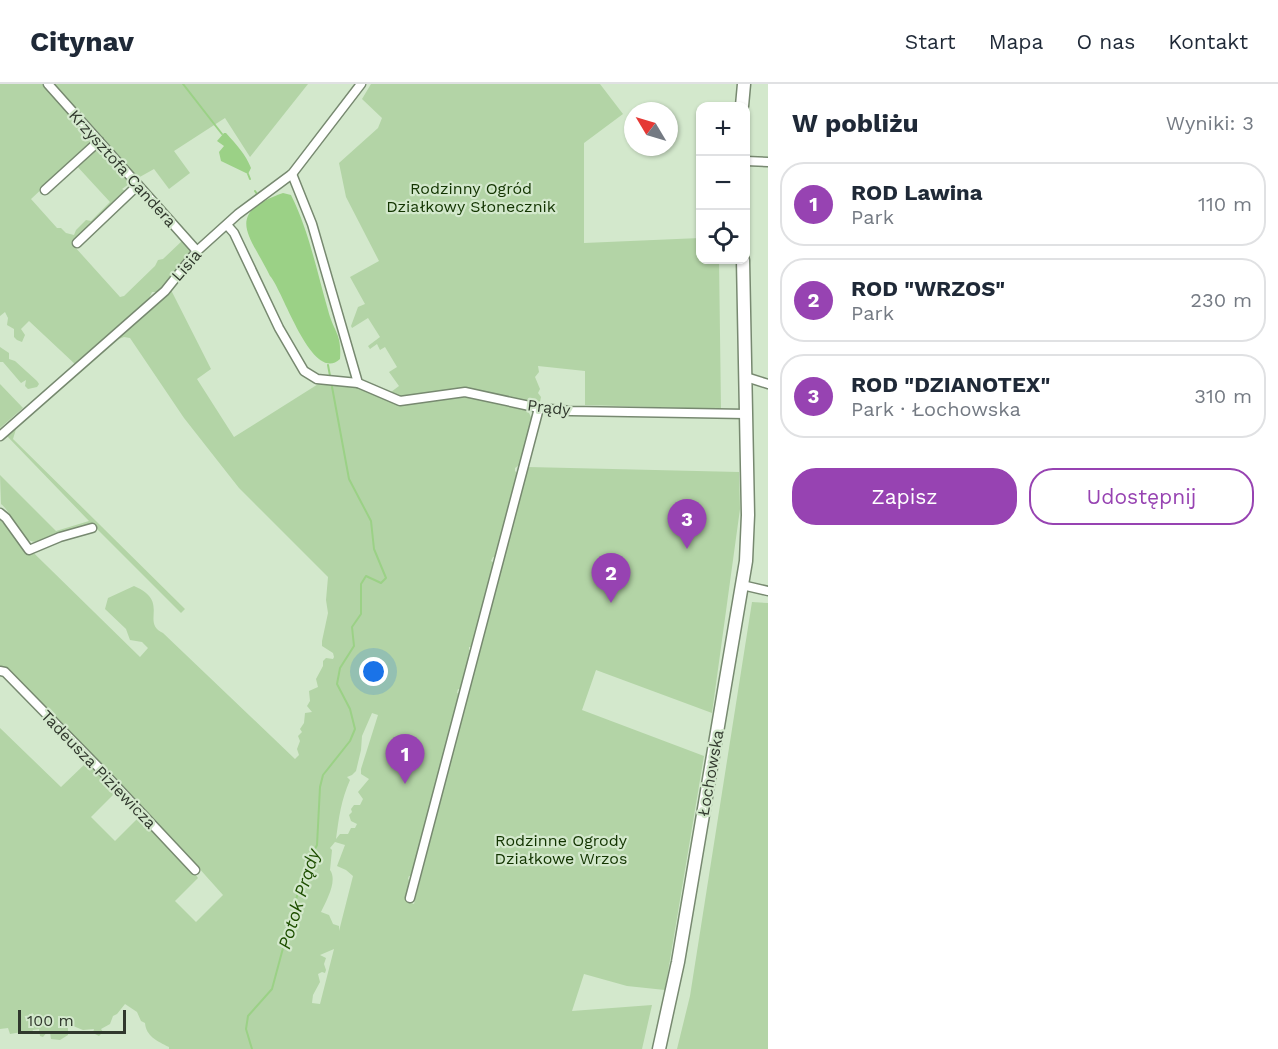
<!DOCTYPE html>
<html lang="pl">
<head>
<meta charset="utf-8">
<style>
  :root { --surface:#fff; --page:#f6f6f7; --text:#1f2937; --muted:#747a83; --line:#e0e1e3; --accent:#9743b2 }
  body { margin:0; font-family:"Work Sans",sans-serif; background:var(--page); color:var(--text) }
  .controls { position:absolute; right:18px; top:18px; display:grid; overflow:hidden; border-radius:12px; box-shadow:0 2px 4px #0004 }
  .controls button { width:54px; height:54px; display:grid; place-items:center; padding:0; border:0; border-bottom:2px solid var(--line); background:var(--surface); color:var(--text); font:30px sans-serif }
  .compass { position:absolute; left:624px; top:18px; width:54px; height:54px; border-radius:50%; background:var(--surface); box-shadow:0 2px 4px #0004; rotate:308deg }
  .scale { position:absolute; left:18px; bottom:15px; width:108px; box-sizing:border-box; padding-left:6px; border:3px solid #30382d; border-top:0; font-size:16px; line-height:21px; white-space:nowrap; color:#30382d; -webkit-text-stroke:4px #d3e8cc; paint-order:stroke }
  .you { position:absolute; left:374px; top:588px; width:21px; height:21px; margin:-15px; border:4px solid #fff; border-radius:50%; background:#1a73e8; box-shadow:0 0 0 9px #1a73e833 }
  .badge { display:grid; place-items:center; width:39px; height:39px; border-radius:50%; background:var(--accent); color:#fff; font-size:20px; font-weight:700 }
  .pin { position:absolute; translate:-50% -50px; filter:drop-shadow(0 2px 3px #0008) }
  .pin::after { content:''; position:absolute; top:32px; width:21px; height:18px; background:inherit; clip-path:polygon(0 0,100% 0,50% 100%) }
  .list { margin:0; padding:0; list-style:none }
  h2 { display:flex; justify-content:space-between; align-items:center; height:78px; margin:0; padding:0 24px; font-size:26px }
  h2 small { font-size:20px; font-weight:400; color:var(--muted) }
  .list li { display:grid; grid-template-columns:39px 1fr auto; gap:18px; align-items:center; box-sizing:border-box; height:84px; margin:0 12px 12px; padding:0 12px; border:2px solid var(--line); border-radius:24px }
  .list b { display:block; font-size:22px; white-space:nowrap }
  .list p { margin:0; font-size:20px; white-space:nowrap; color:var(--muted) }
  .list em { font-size:20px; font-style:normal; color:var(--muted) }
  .actions { display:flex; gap:12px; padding:18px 24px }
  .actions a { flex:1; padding:14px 0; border:2px solid var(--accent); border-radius:24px; text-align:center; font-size:21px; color:var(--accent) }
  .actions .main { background:var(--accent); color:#fff }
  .icon { flex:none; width:33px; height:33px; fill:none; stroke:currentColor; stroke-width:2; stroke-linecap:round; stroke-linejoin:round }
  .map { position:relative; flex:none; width:768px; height:965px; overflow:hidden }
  header { display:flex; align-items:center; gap:36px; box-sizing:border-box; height:84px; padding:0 30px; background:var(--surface); border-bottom:2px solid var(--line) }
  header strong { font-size:28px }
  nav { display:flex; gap:33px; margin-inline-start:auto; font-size:21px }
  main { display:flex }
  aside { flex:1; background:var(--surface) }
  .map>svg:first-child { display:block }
  .green { fill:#b3d4a6; fill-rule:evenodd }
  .water { fill:#9bd186 }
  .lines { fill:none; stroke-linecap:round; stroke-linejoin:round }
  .stream { stroke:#9bd186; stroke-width:2 }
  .street-casing { stroke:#778970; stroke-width:11 }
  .secondary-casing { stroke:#778970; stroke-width:15 }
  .street { stroke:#fff; stroke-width:8 }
  .secondary { stroke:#fff; stroke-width:12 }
  .labels { text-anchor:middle; stroke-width:4.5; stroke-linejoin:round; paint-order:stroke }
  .street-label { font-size:16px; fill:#30382d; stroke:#d3e8cc }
  .park-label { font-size:16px; fill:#123400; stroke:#d3e8cc }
  .water-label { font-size:18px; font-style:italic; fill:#1e4f00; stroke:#d3e8cc }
</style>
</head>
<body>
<header>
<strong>Citynav</strong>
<nav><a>Start</a><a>Mapa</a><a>O nas</a><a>Kontakt</a></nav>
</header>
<main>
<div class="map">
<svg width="768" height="965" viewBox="0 0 768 965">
  <rect width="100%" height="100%" fill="#d3e8cc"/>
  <!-- green -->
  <g class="green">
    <polygon points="0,0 45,0 94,56 31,115 57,144 61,144 66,149 74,151 76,146 86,136 91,137 110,118 75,80 96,63 101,64 126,92 129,100 122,105 125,107 76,158 74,162 120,213 124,212 155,182 158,176 163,175 183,156 190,164 191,170 185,179 158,208 152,208 147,219 76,281 29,237 21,245 25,251 22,258 17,256 14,253 14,245 7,241 8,234 5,228 0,232"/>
    <polygon points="54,0 308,0 250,73 225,34 174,67 190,89 169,105 154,85 138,94"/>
    <path d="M371 0H600L623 30 584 59V159L700 154V176H719L721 325 585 321V287L538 282 539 288 535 293 540 305 538 309 541 313 539 323 504 313 528 327 532 335 521 380 515 384V387L518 390 497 474 493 473 491 477 495 479 473 563H469V566H472L462 606 458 605 457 609 461 610 414 794 409 792 408 795 412 798 408 817 414 820 525 389H527L528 383 739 388 740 425 712 629 596 586 582 626 704 672 665 906 627 902 584 890 572 927 652 921 642 965H169V963C157 957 146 952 145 939L141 937 137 928 125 920 117 930 113 932 110 940 101 945 103 948 99 952 93 949 94 945 83 946 73 942 68 943V951L60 956 51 955 50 948 48 947 43 953 40 952 39 945 33 946 31 950 22 948 10 950 8 944 0 945V644L61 703 86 679 76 669 85 672 116 708 91 733 115 757 140 732 191 784 198 794 175 817 196 838 223 811 197 782 0 585V436L140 573 148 564 142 558 130 556 126 545 105 525 108 514 134 502C171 518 140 538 163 549L295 675 299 671 297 665 300 657 298 652 302 648 300 645 304 639 305 629 312 628 307 622 310 617 309 607 318 603 316 595 323 582V577L326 574 333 575 334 573 333 569 322 562V557L328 529 326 516 328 493 239 404 184 334 130 254 124 253 119 255 16 345 13 355 185 525 181 529 92 440 37 458C17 458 14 430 1 420L0 391 56 447 89 437 6 351 165 210H168L170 204 211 285 197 295 234 353 323 297 391 308 399 302 389 288 397 283 385 263 380 266 377 260 370 265 368 262 380 253 368 234 352 244 351 242 358 223 365 220 350 193 379 177 346 113 339 79 378 44 382 34 362 15ZM372 629 378 631 361 685V690L369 695 358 708 363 715 360 721H354L351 725 352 728 349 731 351 737 357 740 355 744H351L348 750H340L336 755C339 732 341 717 350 696L347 693 352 691 356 687 361 666 362 652ZM335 758 345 761 337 782 346 786 353 792 339 847V842L333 840 329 831 321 828C326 817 338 797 330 786L332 766 330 764ZM334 865 320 920 312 919 313 911 320 898 318 890 322 888 325 889 326 886 324 880 326 874 320 871Z"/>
    <polygon points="0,263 9,269 9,275 15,277 37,297 39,300 37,303 28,305 25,302 26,296 21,299 3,278 0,278"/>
    <polygon points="0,300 23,324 0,344"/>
    <polygon points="752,518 768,519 768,965 677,965 690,912"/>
  </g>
  <!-- water -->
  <g class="water">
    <path d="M224 49H226C236 60 246 71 251 84L248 90 221 77 219 68 224 62 217 57Z"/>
    <path d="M283 109 291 111C309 147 317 188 328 226 334 249 342 249 340 275 312 301 283 206 270 192 250 151 223 130 283 109Z"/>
  </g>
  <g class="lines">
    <!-- stream -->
    <g class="stream">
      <polyline points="183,0 222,50"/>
      <polyline points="248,90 250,95"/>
      <polyline points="255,107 257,110"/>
      <polyline points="252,965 246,945 248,932 272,905 304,786 317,761 320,703 323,691 350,657 355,645 350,625 337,600 340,584 354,562 352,543 361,530 361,500 366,492 381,499 386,494 374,465 371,437 349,395 328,281"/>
    </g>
    <!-- street casing -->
    <g class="street-casing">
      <g id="street">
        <polyline points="48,0 197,167"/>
        <polyline points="746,77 768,78"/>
        <polyline points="292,90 312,140 358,299 400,317 465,308 539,324 571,327 746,330"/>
        <polyline points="45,106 99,57"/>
        <polyline points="227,141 234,149 279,244 304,287 317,295 358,299"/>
        <polyline points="77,159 138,101"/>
        <polyline points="746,293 768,300"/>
        <polyline points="0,352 165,207 197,167 238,130 292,90 361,0"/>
        <polyline points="0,429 6,434 29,466 60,453 92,444"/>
        <polyline points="742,501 768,507"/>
        <polyline points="0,587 5,588 103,688 195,786"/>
        <polyline points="410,814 539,324"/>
      </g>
    </g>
    <!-- secondary casing -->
    <g class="secondary-casing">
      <g id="secondary">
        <polyline points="742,22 744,0"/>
        <polyline points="659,965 678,878 746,477 748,431 743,176"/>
      </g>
    </g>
    <!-- street -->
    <use href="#street" class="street"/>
    <!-- secondary -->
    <use href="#secondary" class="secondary"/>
  </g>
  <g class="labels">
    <!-- street labels -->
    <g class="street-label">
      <text transform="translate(123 84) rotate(48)" y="6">Krzysztofa Candera</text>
      <text transform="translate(186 181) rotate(-49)" y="6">Lisia</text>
      <text transform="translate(549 323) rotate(7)" y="6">Prądy</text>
      <text transform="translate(99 685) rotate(46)" y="6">Tadeusza Piziewicza</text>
      <text transform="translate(710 689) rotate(-80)" y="6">Łochowska</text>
    </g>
    <!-- park labels -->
    <g class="park-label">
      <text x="471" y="110">Rodzinny Ogród<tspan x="471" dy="18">Działkowy Słonecznik</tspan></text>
      <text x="561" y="762">Rodzinne Ogrody<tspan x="561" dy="18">Działkowe Wrzos</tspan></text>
    </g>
    <!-- water labels -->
    <g class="water-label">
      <text transform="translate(299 815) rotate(-73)" y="6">Potok Prądy</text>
    </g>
  </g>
</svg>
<div class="controls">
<button>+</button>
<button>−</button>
<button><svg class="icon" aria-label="locate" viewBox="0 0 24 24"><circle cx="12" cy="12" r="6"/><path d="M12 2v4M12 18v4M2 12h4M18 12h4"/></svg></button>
</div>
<svg class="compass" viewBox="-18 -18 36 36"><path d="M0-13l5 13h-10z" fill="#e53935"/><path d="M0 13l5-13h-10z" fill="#747a83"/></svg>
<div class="scale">100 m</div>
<div class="you"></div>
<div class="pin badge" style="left:405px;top:700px">1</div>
<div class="pin badge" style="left:611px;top:519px">2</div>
<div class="pin badge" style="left:687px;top:465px">3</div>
</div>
<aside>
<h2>W pobliżu<small>Wyniki: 3</small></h2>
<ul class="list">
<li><span class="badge">1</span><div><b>ROD Lawina</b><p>Park</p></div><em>110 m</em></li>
<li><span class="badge">2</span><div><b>ROD &quot;WRZOS&quot;</b><p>Park</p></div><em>230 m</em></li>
<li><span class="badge">3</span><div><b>ROD &quot;DZIANOTEX&quot;</b><p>Park · Łochowska</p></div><em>310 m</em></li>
</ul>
<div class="actions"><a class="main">Zapisz</a><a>Udostępnij</a></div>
</aside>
</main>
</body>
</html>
